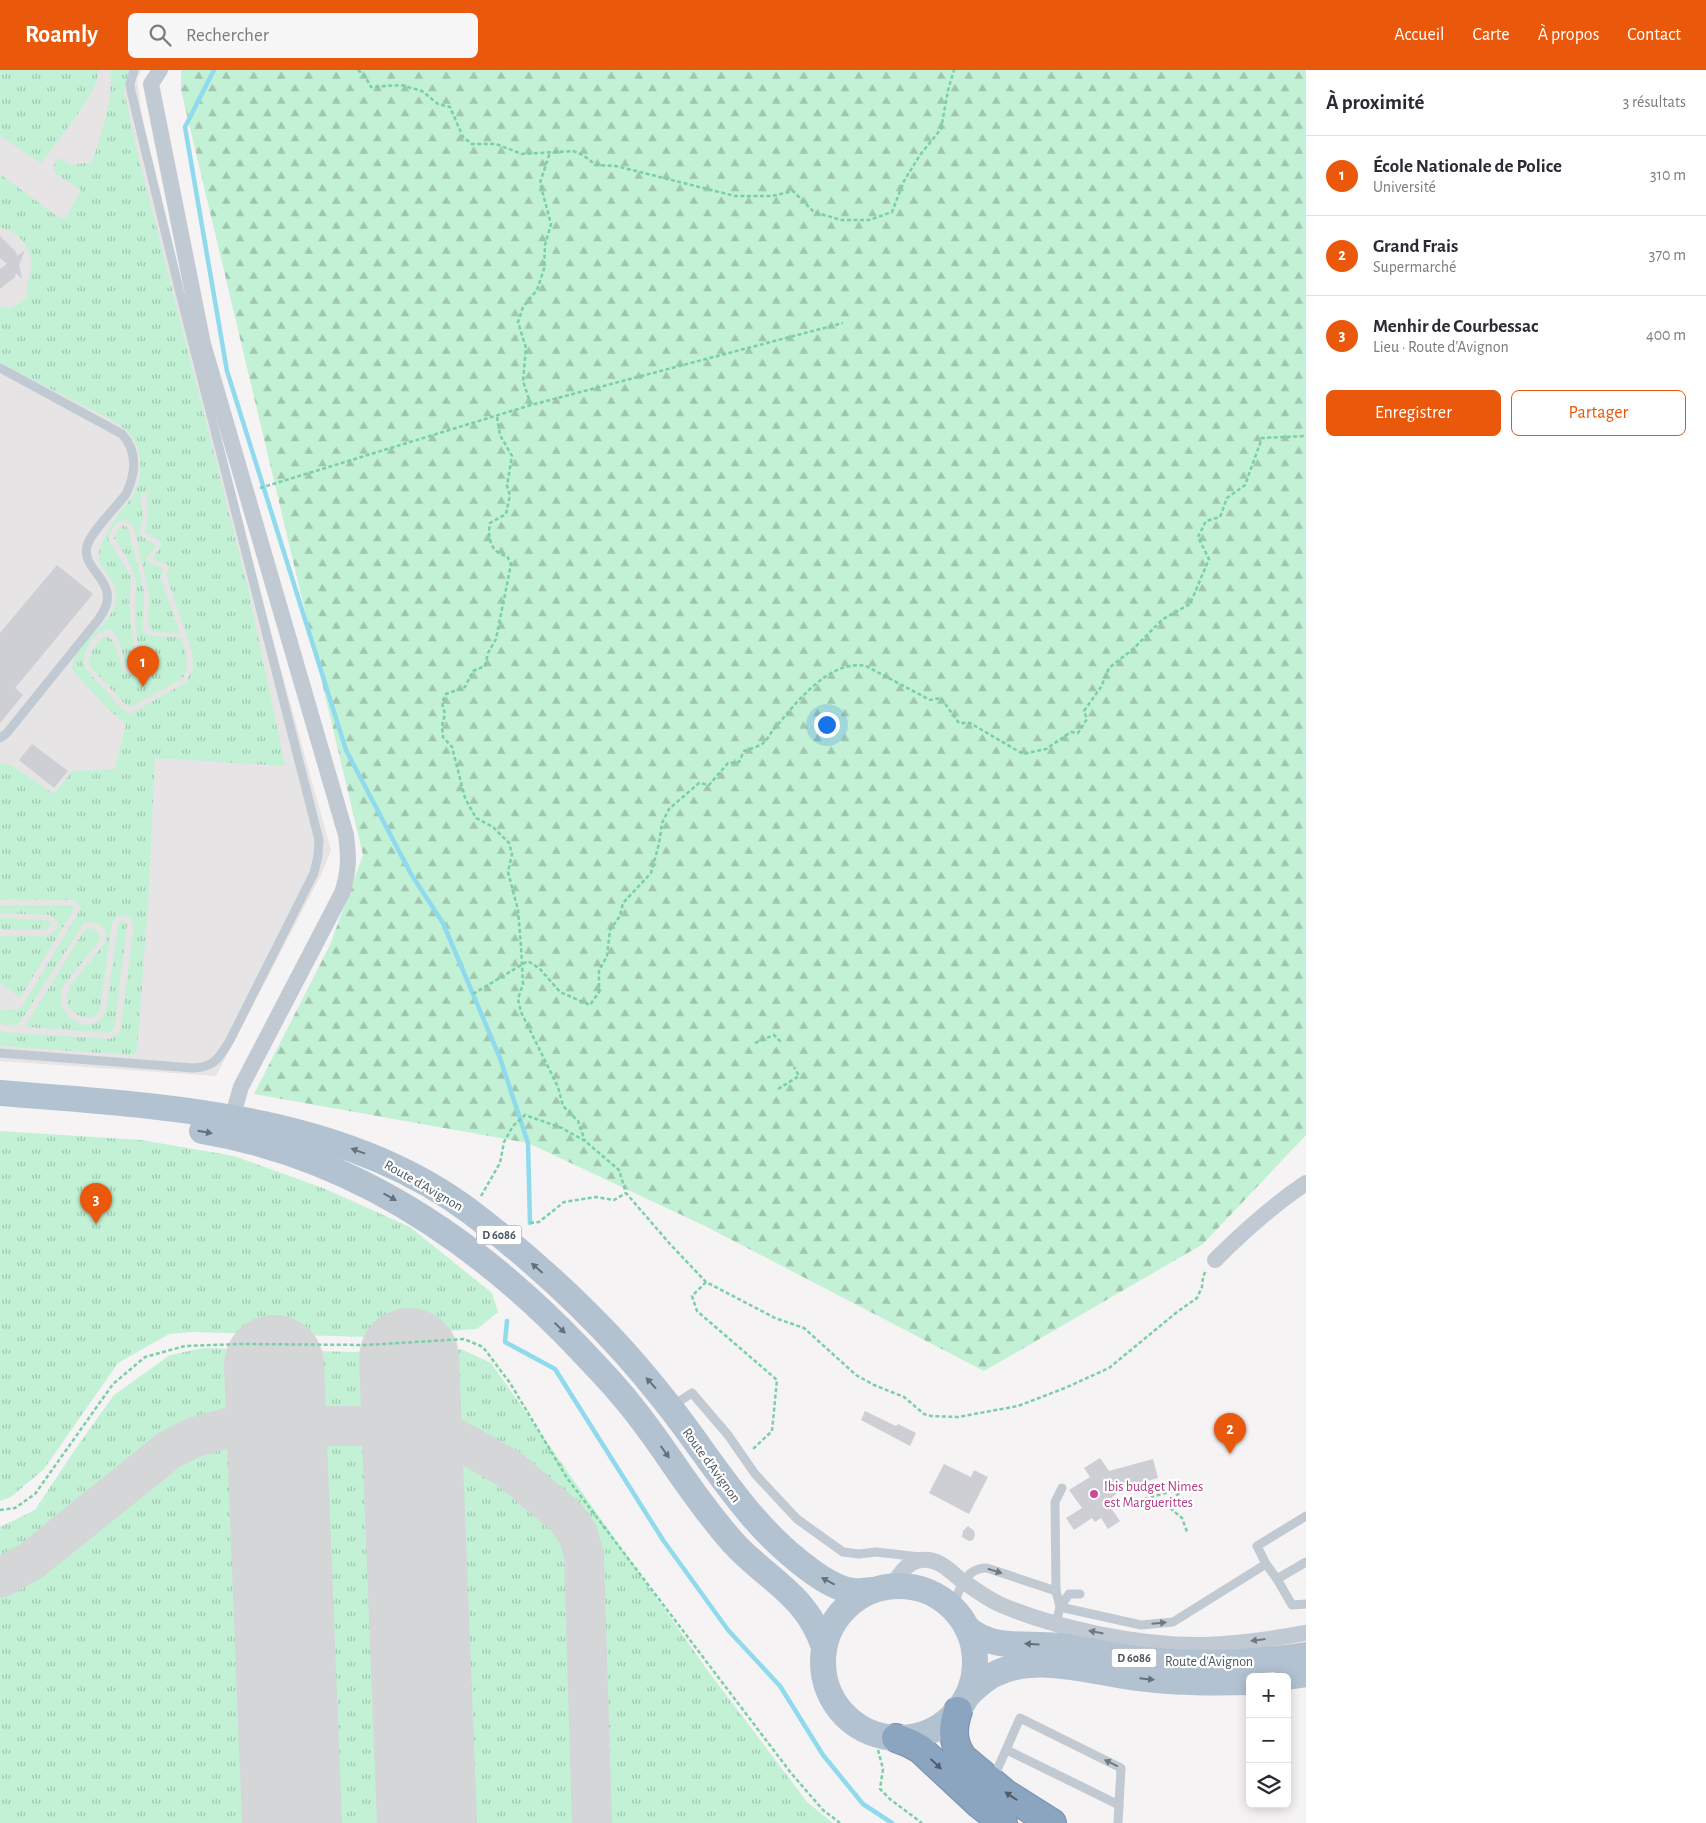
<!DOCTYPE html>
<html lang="fr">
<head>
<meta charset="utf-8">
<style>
  :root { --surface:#fff; --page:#f7f7f7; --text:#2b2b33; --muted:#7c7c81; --line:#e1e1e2; --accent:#ea580c }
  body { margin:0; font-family:"Alegreya Sans",sans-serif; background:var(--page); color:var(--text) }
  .controls { position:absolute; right:15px; bottom:15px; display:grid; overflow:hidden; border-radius:8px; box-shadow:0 2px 12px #0003 }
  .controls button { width:45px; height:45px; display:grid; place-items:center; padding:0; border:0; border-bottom:1px solid var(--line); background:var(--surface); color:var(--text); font:25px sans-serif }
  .you { position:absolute; left:826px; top:654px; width:18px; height:18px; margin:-12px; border:4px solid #fff; border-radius:50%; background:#1a73e8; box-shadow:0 0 0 8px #1a73e833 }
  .badge { display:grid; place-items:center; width:32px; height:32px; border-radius:50%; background:var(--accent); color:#fff; font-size:16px; font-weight:700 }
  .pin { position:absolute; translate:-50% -41px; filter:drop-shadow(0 1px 2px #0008) }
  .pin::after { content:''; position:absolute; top:26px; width:18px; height:15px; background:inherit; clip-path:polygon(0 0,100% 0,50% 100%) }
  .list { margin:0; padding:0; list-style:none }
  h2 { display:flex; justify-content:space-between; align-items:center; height:65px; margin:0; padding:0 20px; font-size:21px }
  h2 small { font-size:16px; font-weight:400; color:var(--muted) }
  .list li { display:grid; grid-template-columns:32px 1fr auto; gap:15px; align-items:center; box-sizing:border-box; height:80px; padding:0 20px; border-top:1px solid var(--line) }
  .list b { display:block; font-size:19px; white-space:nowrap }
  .list p { margin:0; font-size:16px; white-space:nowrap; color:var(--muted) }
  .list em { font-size:16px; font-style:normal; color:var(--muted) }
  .actions { display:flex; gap:10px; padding:15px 20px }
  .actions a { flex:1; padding:11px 0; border:1px solid var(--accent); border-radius:8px; text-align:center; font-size:18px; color:var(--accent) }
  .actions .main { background:var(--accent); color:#fff }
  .icon { flex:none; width:28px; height:28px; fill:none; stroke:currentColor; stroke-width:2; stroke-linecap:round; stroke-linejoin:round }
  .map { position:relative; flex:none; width:1306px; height:1753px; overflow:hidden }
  header { display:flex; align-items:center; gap:30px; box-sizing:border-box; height:70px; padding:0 25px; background:var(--accent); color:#fff }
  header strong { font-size:24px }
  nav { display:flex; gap:28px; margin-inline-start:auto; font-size:18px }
  .search { width:350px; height:45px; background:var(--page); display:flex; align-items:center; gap:12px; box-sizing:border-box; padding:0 18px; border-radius:8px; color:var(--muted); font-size:19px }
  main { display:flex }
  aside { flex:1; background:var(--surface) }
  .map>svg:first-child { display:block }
  .education { fill:#e6e4e5 }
  .grass { fill:url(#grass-tufts); fill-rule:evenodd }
  .forest { fill:url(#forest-firs) }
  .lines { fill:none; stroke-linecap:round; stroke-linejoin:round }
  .stream { stroke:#90daee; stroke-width:4.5 }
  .taxiway { stroke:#d5d6d8; stroke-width:40 }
  .runway { stroke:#d5d6d8; stroke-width:100 }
  .building { fill:#cdcfd5 }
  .motorway-casing { stroke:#7690ad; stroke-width:30 }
  .path { stroke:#7ad0a6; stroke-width:2.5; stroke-dasharray:4 2.5; stroke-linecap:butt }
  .service { stroke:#c1cad2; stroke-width:9 }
  .minor { stroke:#c1cad2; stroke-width:16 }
  .primary { stroke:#b3c2d1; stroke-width:26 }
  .motorway { stroke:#8ba5c1; stroke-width:28 }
  .oneway { fill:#64717d }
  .oneway2 { fill:#6e7983 }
  .oneway3 { fill:#505e6b }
  .hotel-dot { fill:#d1479c; stroke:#fff; stroke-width:2 }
  .labels { text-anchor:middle; stroke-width:4.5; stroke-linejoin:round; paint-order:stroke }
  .shield { fill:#fff; stroke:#808990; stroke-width:1 }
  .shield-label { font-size:12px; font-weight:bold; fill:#4a5661 }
  .street-label { font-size:14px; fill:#4a5661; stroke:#fff }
  .hotel-label { font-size:14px; fill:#b23c85; stroke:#fff; text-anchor:start }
</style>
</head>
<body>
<header>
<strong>Roamly</strong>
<div class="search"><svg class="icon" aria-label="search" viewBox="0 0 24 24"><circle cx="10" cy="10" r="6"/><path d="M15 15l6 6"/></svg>Rechercher</div>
<nav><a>Accueil</a><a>Carte</a><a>À propos</a><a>Contact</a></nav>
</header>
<main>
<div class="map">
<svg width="1306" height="1753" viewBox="0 0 1306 1753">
  <defs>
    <pattern id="grass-tufts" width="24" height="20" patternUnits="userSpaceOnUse" patternTransform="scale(1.25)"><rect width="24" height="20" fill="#c3f1d5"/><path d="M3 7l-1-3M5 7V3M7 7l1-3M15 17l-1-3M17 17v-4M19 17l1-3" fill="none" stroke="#a0c6b0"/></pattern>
    <pattern id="forest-firs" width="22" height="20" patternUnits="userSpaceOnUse" patternTransform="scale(1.25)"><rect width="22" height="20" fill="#c3f1d5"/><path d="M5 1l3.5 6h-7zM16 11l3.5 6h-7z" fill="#a0c6b0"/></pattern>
  </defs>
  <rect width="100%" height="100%" fill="#f5f3f3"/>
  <!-- education -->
  <polygon class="education" points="0,0 142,0 137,8 144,61 241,455 331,780 322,803 216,1006 0,991"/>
  <!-- grass -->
  <g class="grass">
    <path d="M0 0H99C99 22 56 73 41 93L0 66Z"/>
    <path d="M110 0H129L124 21 137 81 247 514 285 696 155 688 149 820 137 981 133 985 0 976V962L110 969 120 962 133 861C133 854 133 849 127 845L117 846 112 853 100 939 96 946C83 950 78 946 68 937L67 927 70 916 104 874C111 859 99 849 84 853L18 955 0 954V940L18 939 23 935 81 838 74 830 0 829V693L11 695 54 724 72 701 115 699 126 654 110 641 72 600C72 575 107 559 115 535 123 508 96 503 99 483 100 474 113 451 119 443 125 435 134 428 137 418 143 399 142 376 127 361 117 351 100 344 88 338 59 323 29 308 0 293V237L11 238 28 227C24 210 30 214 31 201 34 179 20 161 0 158V104L61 149 67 146 81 120 56 104 53 97 58 88 72 95 92 92C101 67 114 27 110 0ZM141 423 147 424 148 446 145 463 162 472 153 489 170 496 166 504 192 581 193 599 185 613 130 644 121 638 84 597C82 580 93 563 109 559 121 566 122 585 126 597L133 600 136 596 129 537 131 507 108 469C110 459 115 451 126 450L134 457 149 524 148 550 150 559 154 562 180 563 160 506 164 500 146 490 156 475 139 465 143 449Z"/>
    <path d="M124 455 128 458 144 520 143 559 147 564 151 566 181 567C186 581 190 594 183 608L131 637 126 635 88 594C89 586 93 578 98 572 115 552 119 594 125 602L135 605 140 600 135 552 136 509 127 488 114 468 119 458Z"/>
    <polygon points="0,835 72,835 74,839 21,926 18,926 0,913 0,866 49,865 57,859 57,851 49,845 0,843"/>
    <polygon points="0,848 47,850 51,852 51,855 46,860 0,860"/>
    <path d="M123 850 127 854 115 956 109 963 27 957 26 955 83 862C89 856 95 857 100 865L99 871 64 915C48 946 96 972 106 940L118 854Z"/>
    <polygon points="0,1061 141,1070 234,1086 323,1118 410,1157 492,1223 498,1242 477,1259 369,1267 192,1262 169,1264 118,1293 44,1399 11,1427 0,1431"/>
    <polygon points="204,1278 352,1282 461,1279 491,1293 708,1601 807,1732 833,1753 0,1753 0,1457 35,1440 74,1381 114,1325 170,1285"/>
  </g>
  <!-- forest -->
  <polygon class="forest" points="181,0 1306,0 1306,1065 1203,1174 984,1301 705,1156 528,1073 254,1024 330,875 363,785 181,20"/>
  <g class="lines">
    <!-- stream -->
    <g class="stream">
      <polyline points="214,0 185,57 227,301 346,680 411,804 443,853 500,988 528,1073 530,1153"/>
      <polyline points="507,1251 505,1272 555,1299 663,1470 728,1560 780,1616 823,1685 863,1734 892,1753"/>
    </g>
    <!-- taxiway -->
    <polyline class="taxiway" points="0,1508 31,1491 169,1380 192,1368 227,1358 276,1356 411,1356 456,1369 508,1398 566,1447 578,1464 584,1486 592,1753"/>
    <!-- runway -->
    <g class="runway">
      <polyline points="409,1288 427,1753"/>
      <polyline points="274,1295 292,1753"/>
    </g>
  </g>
  <!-- building -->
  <g class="building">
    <polygon points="0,166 16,182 17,186 25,180 19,195 22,209 16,203 15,207 0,219 0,199 7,194 0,188"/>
    <polygon points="57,495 93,524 15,618 23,625 0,653 0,563"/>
    <polygon points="32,674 68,701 54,718 19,690"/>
    <polygon points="865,1341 896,1356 898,1354 916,1363 910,1376 861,1350"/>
    <polygon points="1100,1388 1109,1401 1153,1389 1158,1408 1126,1417 1112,1427 1116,1434 1111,1438 1120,1451 1108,1459 1101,1448 1095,1452 1092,1448 1074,1460 1066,1448 1082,1438 1069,1420 1090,1407 1084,1398"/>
    <polygon points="944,1394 971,1407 974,1400 988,1407 969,1444 929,1423"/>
    <polygon points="968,1456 974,1461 975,1465 973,1470 969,1471 962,1467 963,1461"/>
  </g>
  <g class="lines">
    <!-- motorway casing -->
    <g class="motorway-casing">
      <g id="motorway">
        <path d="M958 1641C952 1658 952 1673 963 1688L1006 1724 1052 1753"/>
        <polyline points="896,1668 909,1673 920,1679 979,1734 1003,1753"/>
      </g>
    </g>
    <!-- path -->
    <g class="path">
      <polyline points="358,0 365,6 371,17 401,15 422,21 438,34 450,37 463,67 472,74 496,74 522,84 573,81 583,85 596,95 616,96 735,126 772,126 793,121 814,142 841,150 869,150 892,142 904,111 920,85 941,59 948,20 954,0"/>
      <polyline points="531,335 523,311 526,278 518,252 523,237 537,220 544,199 545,175 551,154 540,113 550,82"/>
      <path d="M497 347 500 365 512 386 507 416 510 425 506 444 490 453C487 468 491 483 507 486L511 494 496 569 488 583 485 596 473 601 465 617 446 624 442 633 445 644 442 656 443 667 452 677 465 728 476 748 493 757 509 773 512 784 508 802 518 840 521 876 523 914 518 929 521 942 558 1017 563 1036 578 1051 585 1071"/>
      <polyline points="260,418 531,335 843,253"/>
      <path d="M473 924 528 891 540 899 560 922 590 935 599 922V901L607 886 610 860 620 846 623 833 651 803 659 774 662 753 669 739 699 713 709 715 728 693 739 692 744 681C750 679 757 677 762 674 767 671 770 663 774 659 796 633 829 589 866 596L930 630 941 628 959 653H970L1023 684 1046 679 1071 662 1078 663 1087 649 1084 641 1101 617 1109 598 1133 579 1163 549 1190 534 1209 489 1198 467 1206 451 1220 447 1227 428 1245 415 1262 368 1306 366"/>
      <polyline points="755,973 774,965 781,972"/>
      <polyline points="778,1019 799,1006 794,997"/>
      <polyline points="481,1126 500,1093 504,1072 513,1056 525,1045 562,1058 585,1071 619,1100 626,1123 670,1174 706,1212 775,1248 804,1258 856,1305 874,1315 904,1327 924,1344 931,1346 958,1347 1018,1336 1065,1318 1109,1298 1177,1242 1197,1228 1202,1217 1203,1207 1206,1200"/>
      <polyline points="530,1153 539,1152 564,1132 596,1127 614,1130 626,1123"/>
      <polyline points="706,1212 692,1226 697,1241 777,1310 772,1361 752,1380"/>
      <polyline points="1183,1418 1180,1423 1164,1433 1182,1448 1187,1462"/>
      <polyline points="1138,1431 1189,1416"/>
      <polyline points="0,1440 15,1438 35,1424 113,1314 145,1287 185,1276 242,1274 366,1275 464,1269 483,1277 510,1313 567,1408 791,1703 823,1740 840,1753"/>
      <polyline points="878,1680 883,1699 880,1719 891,1730 922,1753"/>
    </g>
    <!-- service -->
    <g class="service">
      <path d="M0 298 122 364C138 382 136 403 126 424 117 436 90 463 87 476 81 499 115 509 106 536 104 541 101 546 98 550L6 664 0 668"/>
      <path d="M0 983 193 998C215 997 219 988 230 970L314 803 318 786 319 770 179 219 131 21 130 14 134 0"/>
      <polyline points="672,1336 692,1323 728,1365 755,1404 797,1449 843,1482 859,1484 876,1482 920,1487"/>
      <polyline points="1062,1418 1055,1432 1056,1521 1060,1537 1141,1555 1173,1552 1266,1494"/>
      <polyline points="1306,1492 1277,1509 1292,1535 1306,1534"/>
      <polyline points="1277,1509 1266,1494 1257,1476 1306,1446"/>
      <path d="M953 1539C958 1521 965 1497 987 1498L1056 1521"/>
      <polyline points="1056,1553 1060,1537 1069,1524 1080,1524"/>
      <polyline points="1007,1680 1119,1735"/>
      <polyline points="987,1702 994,1702 997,1700 1020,1648 1121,1698 1118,1753"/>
    </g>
    <!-- minor -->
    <g class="minor">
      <path d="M160 0 151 14 203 274 346 765C349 787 349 802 342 823L241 1017 232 1048"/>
      <path d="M1215 1190C1243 1162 1273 1135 1306 1113"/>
      <path d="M891 1517C900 1503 910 1487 929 1490 942 1492 951 1502 961 1510 973 1518 986 1528 999 1534 1057 1559 1141 1576 1204 1575 1238 1574 1272 1569 1306 1563"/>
    </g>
    <!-- primary -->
    <g class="primary">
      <path d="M0 1023C158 1036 341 1043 472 1143 527 1185 579 1232 625 1283 646 1307 666 1331 685 1357 724 1410 756 1461 810 1500 822 1509 838 1519 853 1521 859 1522 867 1520 874 1520"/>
      <path d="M202 1061C352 1086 476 1170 579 1278 595 1295 612 1312 627 1331 659 1369 684 1413 716 1452 726 1465 737 1478 750 1489 782 1518 809 1533 824 1577"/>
      <circle cx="899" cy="1592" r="76"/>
      <path d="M967 1558C993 1581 1026 1572 1059 1576 1088 1580 1116 1587 1146 1590 1199 1595 1253 1593 1306 1585"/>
      <polyline points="1287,1607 1306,1604"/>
      <path d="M968 1625C976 1617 984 1609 995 1604 1037 1583 1095 1603 1139 1608 1176 1613 1212 1613 1250 1612"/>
    </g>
    <!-- motorway -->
    <use href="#motorway" class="motorway"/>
  </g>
  <!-- one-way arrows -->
  <defs><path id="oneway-solid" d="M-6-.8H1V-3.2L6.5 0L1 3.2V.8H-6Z" transform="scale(1.25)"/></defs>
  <g class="oneway">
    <use href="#oneway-solid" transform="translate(205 1062) rotate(10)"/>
    <use href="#oneway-solid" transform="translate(358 1081) rotate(-160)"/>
    <use href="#oneway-solid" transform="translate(390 1127) rotate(29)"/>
    <use href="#oneway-solid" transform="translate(537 1198) rotate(-139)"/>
    <use href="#oneway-solid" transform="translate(560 1258) rotate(44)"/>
    <use href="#oneway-solid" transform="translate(651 1313) rotate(-132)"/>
    <use href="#oneway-solid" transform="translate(665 1382) rotate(55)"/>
    <use href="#oneway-solid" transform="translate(828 1511) rotate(-152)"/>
    <use href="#oneway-solid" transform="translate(1032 1574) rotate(-177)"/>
    <use href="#oneway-solid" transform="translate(1147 1609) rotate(6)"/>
  </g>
  <g class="oneway2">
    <use href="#oneway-solid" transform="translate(995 1501) rotate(18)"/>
    <use href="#oneway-solid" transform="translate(1159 1553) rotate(-5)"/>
    <use href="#oneway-solid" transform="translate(1096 1562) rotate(-169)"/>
    <use href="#oneway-solid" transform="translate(1258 1570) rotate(173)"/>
    <use href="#oneway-solid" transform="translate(1111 1693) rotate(-154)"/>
  </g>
  <g class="oneway3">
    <use href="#oneway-solid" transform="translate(936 1694) rotate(43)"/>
    <use href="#oneway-solid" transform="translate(1011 1726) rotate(-146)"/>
  </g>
  <!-- markers -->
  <circle class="hotel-dot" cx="1094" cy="1424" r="5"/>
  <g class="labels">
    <!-- shield labels -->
    <g class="shield">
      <rect x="476.5" y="1155.5" width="45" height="19" rx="4"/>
      <rect x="1111.5" y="1578.5" width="45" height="19" rx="4"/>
    </g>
    <g class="shield-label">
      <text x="499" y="1169">D 6086</text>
      <text x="1134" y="1592">D 6086</text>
    </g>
    <!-- street labels -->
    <g class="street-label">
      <text transform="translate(424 1115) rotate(30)" y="5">Route d'Avignon</text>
      <text transform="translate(712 1395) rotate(54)" y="5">Route d'Avignon</text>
      <text x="1209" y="1596">Route d'Avignon</text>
    </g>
    <!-- hotel labels -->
    <g class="hotel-label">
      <text x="1104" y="1421">Ibis budget Nimes<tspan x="1104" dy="16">est Marguerittes</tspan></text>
    </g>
  </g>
</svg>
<div class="controls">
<button>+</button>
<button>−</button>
<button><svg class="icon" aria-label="layers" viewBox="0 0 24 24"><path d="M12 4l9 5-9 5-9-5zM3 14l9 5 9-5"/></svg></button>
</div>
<div class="you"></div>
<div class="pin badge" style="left:143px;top:617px">1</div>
<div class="pin badge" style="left:1230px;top:1384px">2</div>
<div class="pin badge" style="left:96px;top:1154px">3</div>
</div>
<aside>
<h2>À proximité<small>3 résultats</small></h2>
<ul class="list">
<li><span class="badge">1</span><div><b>École Nationale de Police</b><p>Université</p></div><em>310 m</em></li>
<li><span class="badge">2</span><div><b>Grand Frais</b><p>Supermarché</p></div><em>370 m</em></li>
<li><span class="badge">3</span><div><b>Menhir de Courbessac</b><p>Lieu · Route d'Avignon</p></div><em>400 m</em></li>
</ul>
<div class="actions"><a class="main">Enregistrer</a><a>Partager</a></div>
</aside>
</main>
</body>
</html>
